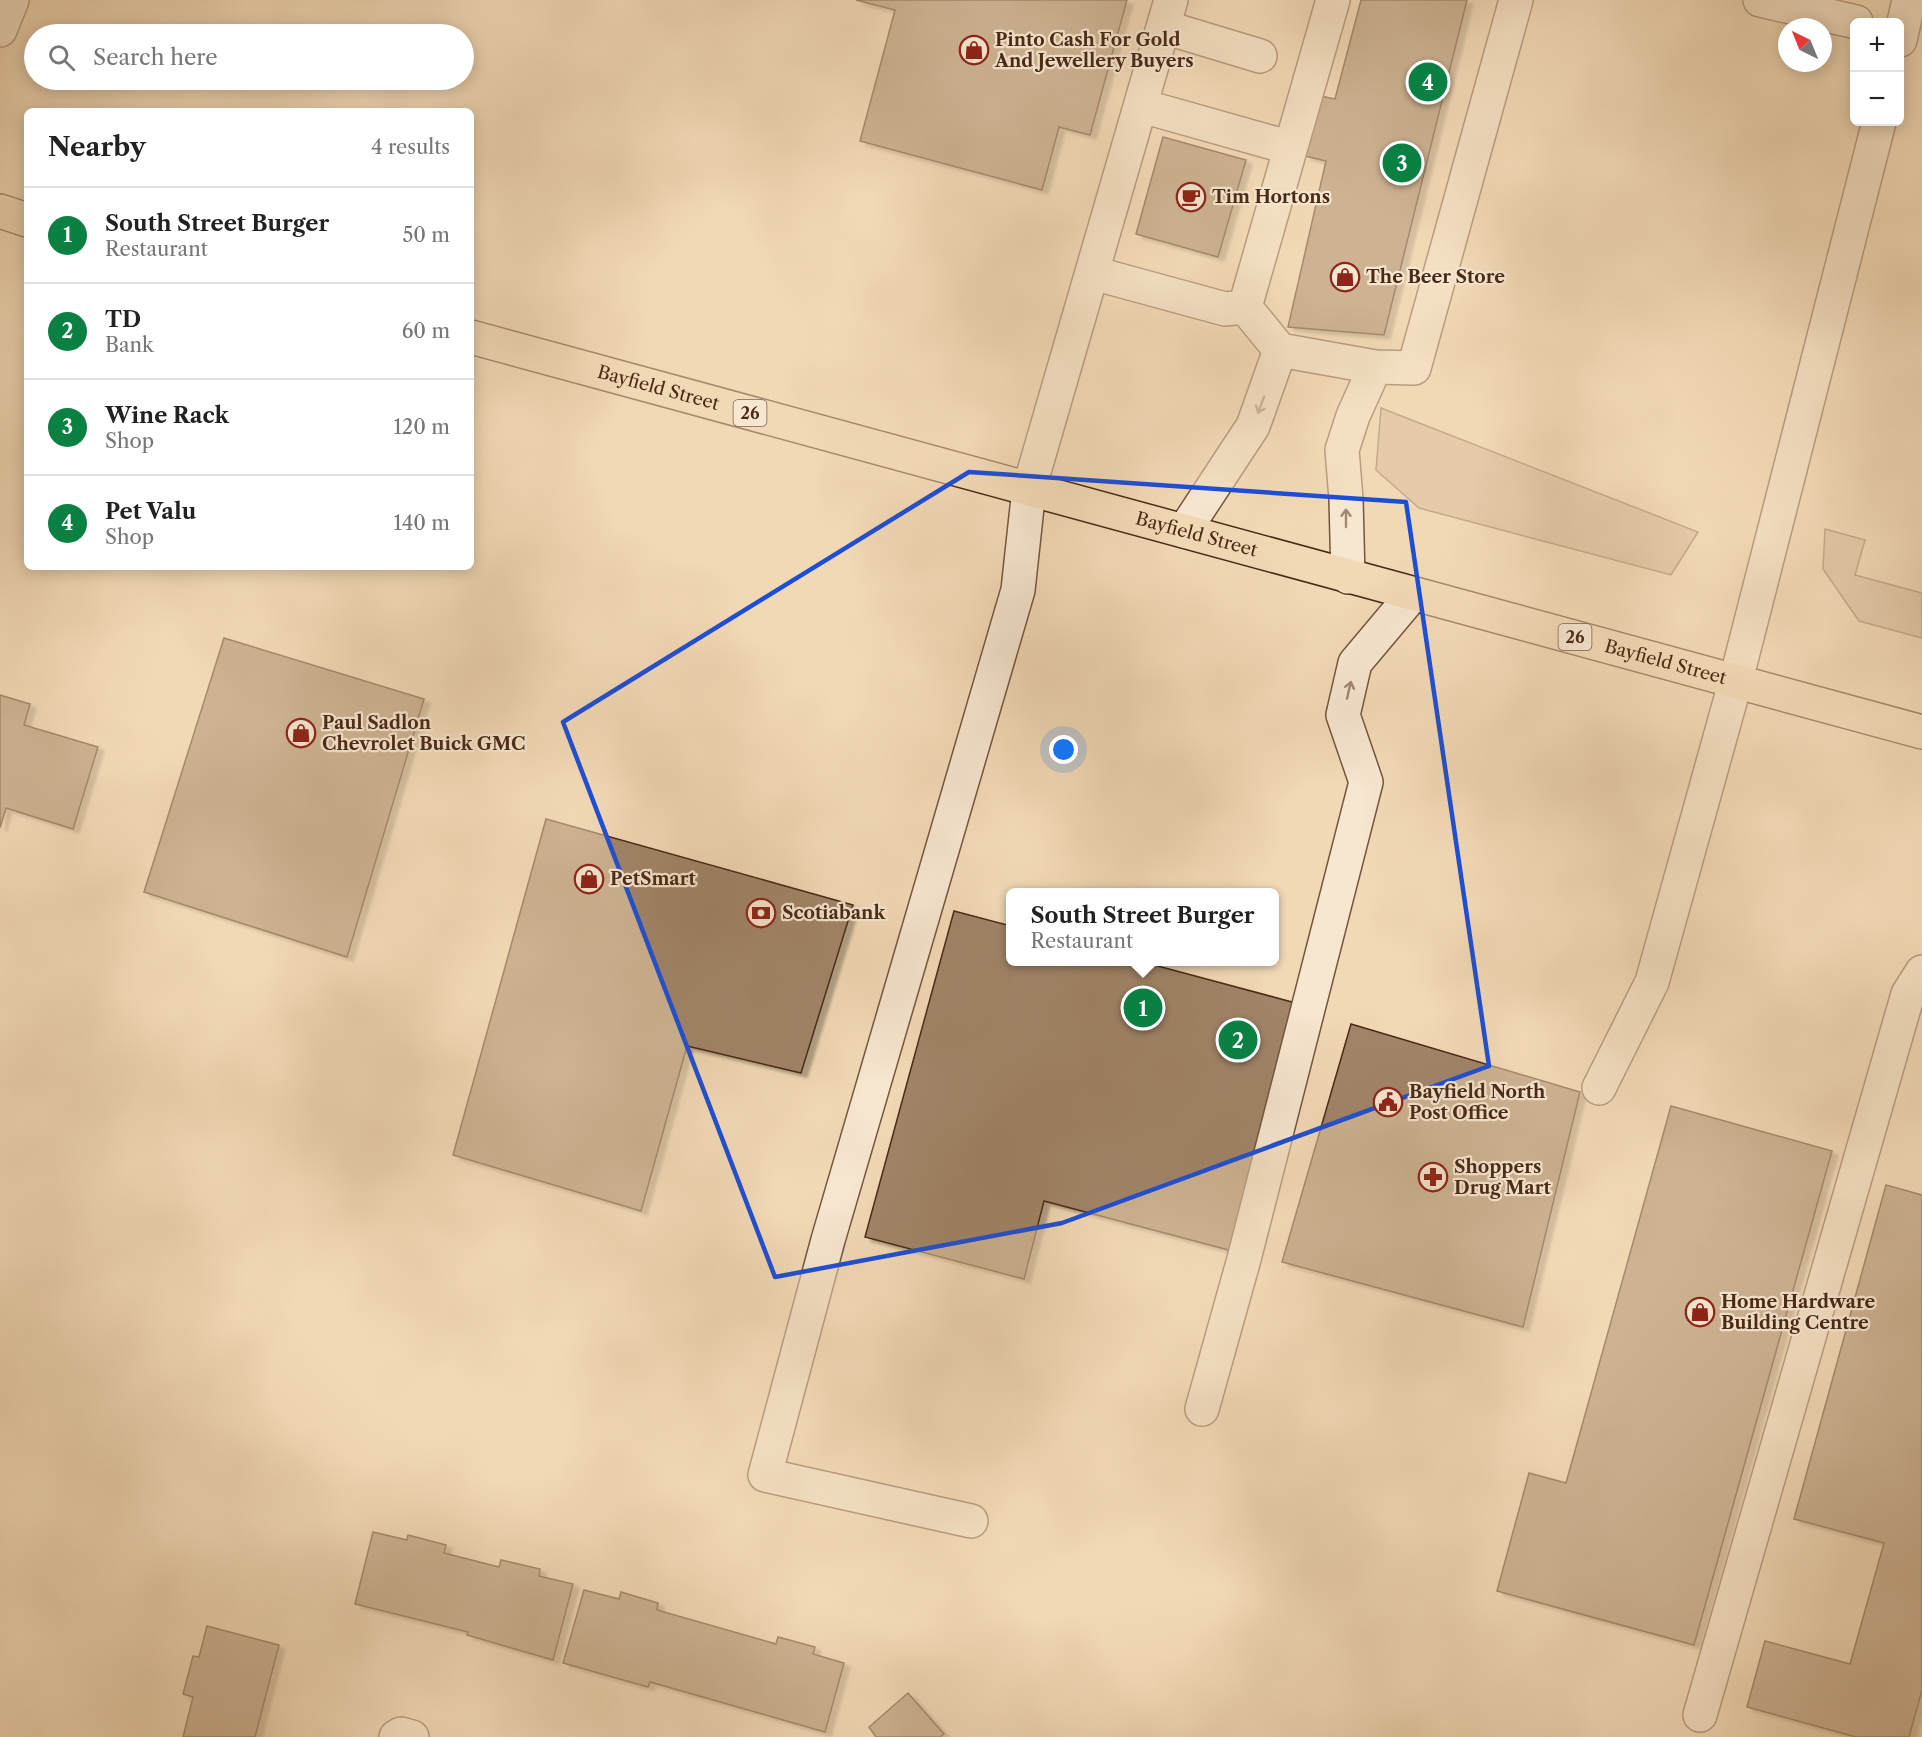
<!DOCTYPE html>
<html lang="en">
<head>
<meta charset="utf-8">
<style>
  :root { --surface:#fff; --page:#f6f6f6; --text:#222; --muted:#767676; --line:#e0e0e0; --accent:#0b8043 }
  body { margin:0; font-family:"Libre Caslon Text",serif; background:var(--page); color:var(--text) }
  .controls { position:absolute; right:18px; top:18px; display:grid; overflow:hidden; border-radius:9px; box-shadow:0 3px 15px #0003 }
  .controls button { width:54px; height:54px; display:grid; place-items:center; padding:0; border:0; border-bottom:2px solid var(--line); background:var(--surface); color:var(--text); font:30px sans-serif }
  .compass { position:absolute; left:1778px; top:18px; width:54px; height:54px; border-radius:50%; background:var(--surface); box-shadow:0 3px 15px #0003; rotate:317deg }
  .you { position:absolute; left:1064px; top:750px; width:21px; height:21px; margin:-15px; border:4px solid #fff; border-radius:50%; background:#1a73e8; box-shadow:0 0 0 9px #1a73e833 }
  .badge { display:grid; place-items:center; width:39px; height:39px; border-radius:50%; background:var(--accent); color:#fff; font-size:20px; font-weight:700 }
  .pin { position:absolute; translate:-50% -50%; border:3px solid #fff; box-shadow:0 2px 6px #0006 }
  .popup { position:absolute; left:1006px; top:888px; width:273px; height:78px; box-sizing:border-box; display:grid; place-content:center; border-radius:9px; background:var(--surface); filter:drop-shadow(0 2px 4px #0005); font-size:20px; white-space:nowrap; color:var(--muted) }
  .popup b { font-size:22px; color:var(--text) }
  .popup::after { content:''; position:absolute; left:50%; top:100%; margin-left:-12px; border:12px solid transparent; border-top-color:var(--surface) }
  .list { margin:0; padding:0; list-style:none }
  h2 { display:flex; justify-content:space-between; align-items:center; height:78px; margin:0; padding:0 24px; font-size:26px }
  h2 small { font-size:20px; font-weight:400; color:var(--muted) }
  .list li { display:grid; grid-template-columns:39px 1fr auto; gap:18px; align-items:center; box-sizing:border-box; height:96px; padding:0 24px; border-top:2px solid var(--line) }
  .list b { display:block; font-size:22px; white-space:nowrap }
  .list p { margin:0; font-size:20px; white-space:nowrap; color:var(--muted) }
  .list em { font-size:20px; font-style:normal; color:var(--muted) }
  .icon { flex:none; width:33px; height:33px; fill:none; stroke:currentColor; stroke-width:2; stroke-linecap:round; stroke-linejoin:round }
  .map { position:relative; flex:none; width:1922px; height:1737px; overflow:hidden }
  .search { position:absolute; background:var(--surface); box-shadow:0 3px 15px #0003; left:24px; top:24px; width:450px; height:66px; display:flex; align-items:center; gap:15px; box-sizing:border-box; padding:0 21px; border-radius:33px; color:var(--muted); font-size:22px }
  .panel { position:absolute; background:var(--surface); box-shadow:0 3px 15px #0003; left:24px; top:108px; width:450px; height:462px; border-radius:9px }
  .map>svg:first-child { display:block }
  .green { fill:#d5bb9b; stroke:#8f7258; stroke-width:1.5 }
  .building { fill:#a18569; stroke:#492a15; stroke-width:1.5; filter:url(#shadow) }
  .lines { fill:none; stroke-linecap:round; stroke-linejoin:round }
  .minor-casing { stroke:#73563d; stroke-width:36 }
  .major-casing { stroke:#492a15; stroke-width:36 }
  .minor { stroke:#f7e6d0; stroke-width:33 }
  .major { stroke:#f2d9b6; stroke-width:33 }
  .oneway { stroke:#a08872 }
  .marked { fill:none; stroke:#1d4ed8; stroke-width:4.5; stroke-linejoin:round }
  .labels { text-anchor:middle; stroke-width:4.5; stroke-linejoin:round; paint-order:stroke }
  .shield { fill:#f7e6d0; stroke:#7d624d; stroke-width:1.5 }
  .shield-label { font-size:16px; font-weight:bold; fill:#492a15 }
  .poi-label { font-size:18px; font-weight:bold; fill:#492a15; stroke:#f7e6d0; text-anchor:start }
  .street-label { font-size:18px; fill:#492a15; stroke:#f7e6d0 }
</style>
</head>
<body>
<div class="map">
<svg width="1922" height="1737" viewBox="0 0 1922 1737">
  <defs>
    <filter id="shadow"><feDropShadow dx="6" dy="4" stdDeviation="1.5" flood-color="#0004"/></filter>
  </defs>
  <rect width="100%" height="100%" fill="#f2d9b6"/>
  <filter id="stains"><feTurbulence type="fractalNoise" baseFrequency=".00333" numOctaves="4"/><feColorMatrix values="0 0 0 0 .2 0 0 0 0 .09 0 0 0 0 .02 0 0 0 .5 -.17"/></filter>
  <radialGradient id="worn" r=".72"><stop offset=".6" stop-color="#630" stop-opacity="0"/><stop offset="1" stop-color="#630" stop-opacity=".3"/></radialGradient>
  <!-- green -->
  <g class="green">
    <polygon points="1381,408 1698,532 1671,575 1419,508 1376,470"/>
    <polygon points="1825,529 1865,540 1855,575 1922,593 1922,638 1859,621 1823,569"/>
  </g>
  <!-- building -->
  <g class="building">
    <polygon points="856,0 1127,0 1090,135 1059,127 1042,190 860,141 895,10"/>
    <polygon points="1361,0 1467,0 1384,335 1288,327 1326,161 1305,156 1320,96 1335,99"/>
    <polygon points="1163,137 1246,160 1218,257 1136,234"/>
    <polygon points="224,638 424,699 347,957 144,892"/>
    <polygon points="0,695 30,704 24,725 98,747 73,829 6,808 0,828"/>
    <polygon points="546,819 853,905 801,1073 687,1046 641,1211 453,1155"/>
    <polygon points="954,911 1011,926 1011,962 1143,962 1307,1006 1240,1253 1044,1201 1024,1279 865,1237"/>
    <polygon points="1351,1024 1580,1092 1523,1327 1282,1262"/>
    <polygon points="1671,1106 1832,1151 1694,1645 1497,1591 1529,1473 1566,1483"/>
    <polygon points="1886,1185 1922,1195 1922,1690 1909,1737 1856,1737 1747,1707 1765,1641 1850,1664 1884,1543 1794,1519"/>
    <polygon points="373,1532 407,1540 408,1535 446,1545 444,1553 499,1567 501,1560 540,1569 539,1576 573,1584 553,1660 467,1635 468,1632 355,1604"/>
    <polygon points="584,1590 619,1599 621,1592 658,1603 657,1610 776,1644 778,1637 815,1647 813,1654 844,1663 825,1732 650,1682 648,1687 563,1663"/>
    <polygon points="207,1626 279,1645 255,1737 183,1737 193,1697 183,1694 193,1656 199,1657"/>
    <polygon points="908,1693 944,1734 940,1737 876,1737 869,1727"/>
  </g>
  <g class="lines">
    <!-- minor casing -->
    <g class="minor-casing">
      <g id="minor">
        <polyline points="1333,0 1245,307 1280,350 1375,367 1414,368 1516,0"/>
        <polyline points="1760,0 1856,22"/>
        <polyline points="1164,27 1260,56"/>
        <polyline points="0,30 12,0"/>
        <polyline points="1900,40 1909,0"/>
        <polyline points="1142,106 1277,144"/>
        <polyline points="1093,273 1225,309 1245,307"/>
        <polyline points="1184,531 1253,426 1280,350"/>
        <polyline points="1348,577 1346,499 1342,450 1353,416 1375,367"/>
        <polyline points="1599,1088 1652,982 1736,680 1879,122"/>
        <polyline points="1202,1409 1244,1259 1366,782 1343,715 1355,663 1413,594"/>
        <polyline points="971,1521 765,1475 828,1240 1018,590 1029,489 1171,0"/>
        <polyline points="1700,1715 1908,994 1922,972"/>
        <polyline points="396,1737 401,1734 412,1737"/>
      </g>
    </g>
    <!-- major casing -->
    <g class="major-casing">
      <g id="major">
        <polyline points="0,211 27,220"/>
        <path id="s1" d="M471 337 1922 732"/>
      </g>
    </g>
    <!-- minor -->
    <use href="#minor" class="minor"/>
    <!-- major -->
    <use href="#major" class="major"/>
  </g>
  <!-- one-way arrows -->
  <defs><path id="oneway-shaft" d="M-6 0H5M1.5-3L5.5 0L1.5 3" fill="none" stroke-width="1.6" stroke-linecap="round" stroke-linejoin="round" transform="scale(1.5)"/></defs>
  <g class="oneway">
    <use href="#oneway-shaft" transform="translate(1261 405) rotate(110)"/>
    <use href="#oneway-shaft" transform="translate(1346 518) rotate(-90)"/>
    <use href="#oneway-shaft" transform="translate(1349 690) rotate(-77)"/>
  </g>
  <!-- marked area -->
  <path d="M0 0H1922V1737H0ZM969 472 1406 502 1489 1066 1062 1223 775 1277 563 722Z" fill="#f2d9b6" fill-opacity=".55" fill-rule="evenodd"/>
  <path class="marked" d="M969 472 1406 502 1489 1066 1062 1223 775 1277 563 722Z"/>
  <!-- icons -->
  <defs>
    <g id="shop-ring" transform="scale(1.5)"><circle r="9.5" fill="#f7e6d0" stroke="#8f2418" stroke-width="1.5"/><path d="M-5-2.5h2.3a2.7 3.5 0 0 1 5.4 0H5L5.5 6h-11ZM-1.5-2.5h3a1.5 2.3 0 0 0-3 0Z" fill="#8f2418"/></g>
    <g id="cafe-ring" transform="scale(1.5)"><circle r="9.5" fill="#f7e6d0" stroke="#8f2418" stroke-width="1.5"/><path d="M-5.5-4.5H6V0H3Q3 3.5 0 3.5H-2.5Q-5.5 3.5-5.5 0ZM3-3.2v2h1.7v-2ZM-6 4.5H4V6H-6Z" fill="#8f2418"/></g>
    <g id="bank-ring" transform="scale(1.5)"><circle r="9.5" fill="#f7e6d0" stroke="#8f2418" stroke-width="1.5"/><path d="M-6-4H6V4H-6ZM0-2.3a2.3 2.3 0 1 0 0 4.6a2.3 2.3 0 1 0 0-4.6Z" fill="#8f2418"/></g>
    <g id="civic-ring" transform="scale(1.5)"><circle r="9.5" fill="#f7e6d0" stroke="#8f2418" stroke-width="1.5"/><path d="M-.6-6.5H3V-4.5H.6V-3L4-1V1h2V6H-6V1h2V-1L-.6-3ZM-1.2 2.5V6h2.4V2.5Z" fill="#8f2418"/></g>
    <g id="pharmacy-ring" transform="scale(1.5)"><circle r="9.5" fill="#f7e6d0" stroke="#8f2418" stroke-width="1.5"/><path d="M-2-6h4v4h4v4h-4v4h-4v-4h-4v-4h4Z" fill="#8f2418"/></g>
  </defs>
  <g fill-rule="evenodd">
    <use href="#shop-ring" x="974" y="50"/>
    <use href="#cafe-ring" x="1191" y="197"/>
    <use href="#shop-ring" x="1345" y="277"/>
    <use href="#shop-ring" x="301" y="733"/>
    <use href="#shop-ring" x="589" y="879"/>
    <use href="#bank-ring" x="761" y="913"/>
    <use href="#civic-ring" x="1388" y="1102"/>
    <use href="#pharmacy-ring" x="1433" y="1177"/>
    <use href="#shop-ring" x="1700" y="1312"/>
  </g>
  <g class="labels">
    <!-- shield labels -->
    <g class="shield">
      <rect x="733.5" y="400" width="33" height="26" rx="4.5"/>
      <rect x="1558.5" y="624" width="33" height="26" rx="4.5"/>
    </g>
    <g class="shield-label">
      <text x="750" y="419">26</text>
      <text x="1575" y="643">26</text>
    </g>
    <!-- poi labels -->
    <g class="poi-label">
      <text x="995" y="46">Pinto Cash For Gold<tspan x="995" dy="21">And Jewellery Buyers</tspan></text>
      <text x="1212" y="203">Tim Hortons</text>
      <text x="1366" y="283">The Beer Store</text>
      <text x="322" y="729">Paul Sadlon<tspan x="322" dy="21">Chevrolet Buick GMC</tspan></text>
      <text x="610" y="885">PetSmart</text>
      <text x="782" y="919">Scotiabank</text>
      <text x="1409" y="1098">Bayfield North<tspan x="1409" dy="21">Post Office</tspan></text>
      <text x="1454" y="1173">Shoppers<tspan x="1454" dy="21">Drug Mart</tspan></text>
      <text x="1721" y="1308">Home Hardware<tspan x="1721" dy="21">Building Centre</tspan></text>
    </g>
    <!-- street labels -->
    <g class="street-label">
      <text dy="6" stroke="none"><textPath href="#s1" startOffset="194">Bayfield Street</textPath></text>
      <text dy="6" stroke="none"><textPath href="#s1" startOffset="752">Bayfield Street</textPath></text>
      <text dy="6" stroke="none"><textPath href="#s1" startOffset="1238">Bayfield Street</textPath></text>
    </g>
  </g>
  <rect width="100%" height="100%" filter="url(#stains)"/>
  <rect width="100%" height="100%" fill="url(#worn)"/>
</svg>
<div class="controls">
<button>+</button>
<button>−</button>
</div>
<svg class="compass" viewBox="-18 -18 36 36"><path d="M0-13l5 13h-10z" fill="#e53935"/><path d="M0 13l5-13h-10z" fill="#767676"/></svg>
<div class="you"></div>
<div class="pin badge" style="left:1143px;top:1008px">1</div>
<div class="popup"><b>South Street Burger</b>Restaurant</div>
<div class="pin badge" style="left:1238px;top:1040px">2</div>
<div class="pin badge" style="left:1402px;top:163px">3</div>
<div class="pin badge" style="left:1428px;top:82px">4</div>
<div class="search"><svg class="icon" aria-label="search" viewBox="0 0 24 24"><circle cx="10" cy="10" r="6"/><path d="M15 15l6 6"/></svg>Search here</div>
<section class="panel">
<h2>Nearby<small>4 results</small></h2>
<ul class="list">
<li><span class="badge">1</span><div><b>South Street Burger</b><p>Restaurant</p></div><em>50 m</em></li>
<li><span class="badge">2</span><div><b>TD</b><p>Bank</p></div><em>60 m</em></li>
<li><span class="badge">3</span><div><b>Wine Rack</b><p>Shop</p></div><em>120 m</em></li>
<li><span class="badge">4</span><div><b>Pet Valu</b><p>Shop</p></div><em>140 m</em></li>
</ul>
</section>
</div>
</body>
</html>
